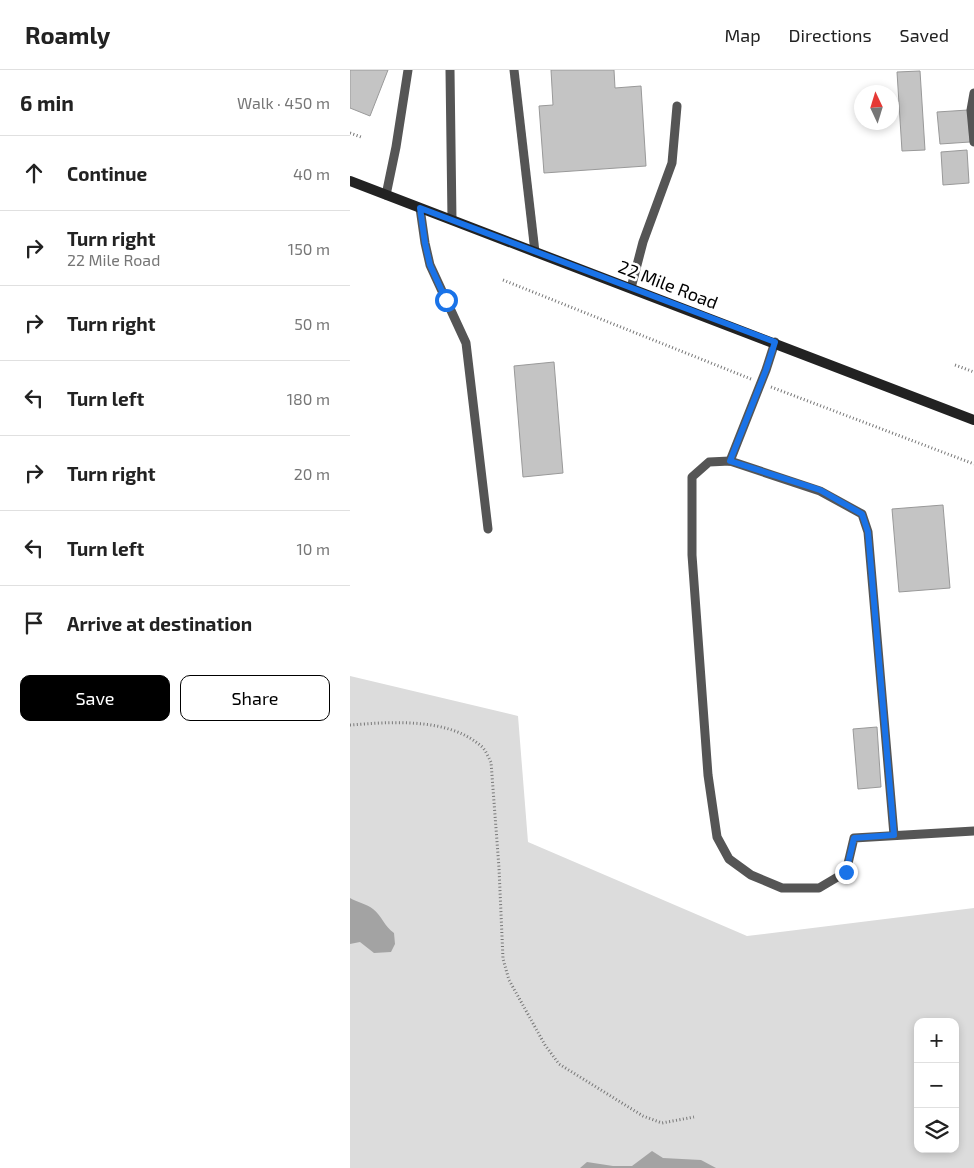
<!DOCTYPE html>
<html lang="en">
<head>
<meta charset="utf-8">
<style>
  :root { --surface:#fff; --page:#f6f6f6; --text:#222; --muted:#767676; --line:#e0e0e0; --accent:#000 }
  body { margin:0; font-family:"Exo 2",sans-serif; background:var(--page); color:var(--text) }
  .controls { position:absolute; right:15px; bottom:15px; display:grid; overflow:hidden; border-radius:10px; box-shadow:0 2px 8px #0003 }
  .controls button { width:45px; height:45px; display:grid; place-items:center; padding:0; border:0; border-bottom:1px solid var(--line); background:var(--surface); color:var(--text); font:25px sans-serif }
  .compass { position:absolute; left:504px; top:15px; width:45px; height:45px; border-radius:50%; background:var(--surface); box-shadow:0 2px 8px #0003; rotate:356deg }
  .stop { position:absolute; width:15px; height:15px; margin:-11px; border:4px solid #1a73e8; border-radius:50%; background:#fff }
  .stop.end { background:#1a73e8; border-color:#fff; box-shadow:0 1px 5px #0008 }
  .list { margin:0; padding:0; list-style:none }
  h2 { display:flex; justify-content:space-between; align-items:center; height:65px; margin:0; padding:0 20px; font-size:21px }
  h2 small { font-size:16px; font-weight:400; color:var(--muted) }
  .list li { display:grid; grid-template-columns:32px 1fr auto; gap:15px; align-items:center; box-sizing:border-box; height:75px; padding:0 20px; border-top:1px solid var(--line) }
  .list b { display:block; font-size:19px; white-space:nowrap }
  .list p { margin:0; font-size:16px; white-space:nowrap; color:var(--muted) }
  .list em { font-size:16px; font-style:normal; color:var(--muted) }
  .actions { display:flex; gap:10px; padding:15px 20px }
  .actions a { flex:1; padding:11px 0; border:1px solid var(--accent); border-radius:10px; text-align:center; font-size:18px; color:var(--accent) }
  .actions .main { background:var(--accent); color:#fff }
  .icon { flex:none; width:28px; height:28px; fill:none; stroke:currentColor; stroke-width:2; stroke-linecap:round; stroke-linejoin:round }
  .map { position:relative; flex:none; width:624px; height:1098px; overflow:hidden }
  header { display:flex; align-items:center; gap:30px; box-sizing:border-box; height:70px; padding:0 25px; background:var(--surface); border-bottom:1px solid var(--line) }
  header strong { font-size:24px }
  nav { display:flex; gap:28px; margin-inline-start:auto; font-size:18px }
  main { display:flex }
  aside { flex:1; background:var(--surface) }
  .map>svg:first-child { display:block }
  .green { fill:#dcdcdc; fill-rule:evenodd }
  .water { fill:#a3a3a3 }
  .building { fill:#c4c4c4; stroke:#999 }
  .lines { fill:none; stroke-linecap:round; stroke-linejoin:round }
  .path { stroke:#777; stroke-width:3; stroke-dasharray:1 2.5; stroke-linecap:butt }
  .lane { stroke:#555; stroke-width:9 }
  .secondary { stroke:#222; stroke-width:10 }
  .route { stroke:#1a73e8; stroke-width:6 }
  .labels { text-anchor:middle; stroke-width:5; stroke-linejoin:round; paint-order:stroke }
  .street-label { font-size:18px; fill:#000; stroke:#fff }
</style>
</head>
<body>
<header>
<strong>Roamly</strong>
<nav><a>Map</a><a>Directions</a><a>Saved</a></nav>
</header>
<main>
<aside>
<h2>6 min<small>Walk · 450 m</small></h2>
<ul class="list">
<li><svg class="icon" aria-label="ahead" viewBox="0 0 24 24"><path d="M12 20V5M6 11l6-6 6 6"/></svg><div><b>Continue</b></div><em>40 m</em></li>
<li><svg class="icon" aria-label="right" viewBox="0 0 24 24"><path d="M7 20v-9h11M14 6l5 5-5 5"/></svg><div><b>Turn right</b><p>22 Mile Road</p></div><em>150 m</em></li>
<li><svg class="icon" aria-label="right" viewBox="0 0 24 24"><path d="M7 20v-9h11M14 6l5 5-5 5"/></svg><div><b>Turn right</b></div><em>50 m</em></li>
<li><svg class="icon" aria-label="left" viewBox="0 0 24 24"><path d="M17 20v-9H6M10 6l-5 5 5 5"/></svg><div><b>Turn left</b></div><em>180 m</em></li>
<li><svg class="icon" aria-label="right" viewBox="0 0 24 24"><path d="M7 20v-9h11M14 6l5 5-5 5"/></svg><div><b>Turn right</b></div><em>20 m</em></li>
<li><svg class="icon" aria-label="left" viewBox="0 0 24 24"><path d="M17 20v-9H6M10 6l-5 5 5 5"/></svg><div><b>Turn left</b></div><em>10 m</em></li>
<li><svg class="icon" aria-label="arrive" viewBox="0 0 24 24"><path d="M6 21V4h12l-3 4 3 4H6"/></svg><div><b>Arrive at destination</b></div></li>
</ul>
<div class="actions"><a class="main">Save</a><a>Share</a></div>
</aside>
<div class="map">
<svg width="624" height="1098" viewBox="0 0 624 1098">
  <rect width="100%" height="100%" fill="#fff"/>
  <!-- green -->
  <path class="green" d="M0 606 168 646 178 772 397 866 624 838V1098H0ZM568 952H605V1079H568Z"/>
  <!-- water -->
  <g class="water">
    <path d="M0 828C7 832 17 834 23 839 32 846 34 856 44 863L45 874 41 882 24 883 10 872 0 874Z"/>
    <polygon points="302,1081 313,1088 351,1090 366,1098 230,1098 237,1092 263,1096 282,1096"/>
  </g>
  <!-- building -->
  <g class="building">
    <polygon points="0,0 38,0 20,46 0,38"/>
    <polygon points="201,0 264,0 265,18 291,16 296,96 194,103 189,36 203,35"/>
    <polygon points="570,1 575,80 552,81 547,2"/>
    <polygon points="618,40 620,72 590,74 587,42"/>
    <polygon points="617,80 619,113 593,115 591,82"/>
    <polygon points="204,292 213,403 173,407 164,296"/>
    <polygon points="593,435 600,518 549,522 542,439"/>
    <polygon points="527,657 531,717 508,719 503,659"/>
  </g>
  <g class="lines">
    <!-- path -->
    <g class="path">
      <polyline points="0,63 11,67"/>
      <polyline points="153,210 401,309"/>
      <polyline points="605,295 624,302"/>
      <polyline points="421,317 624,394"/>
      <path d="M0 655C40 652 98 647 131 676 136 680 138 687 141 692L149 798 153 889 159 910 195 975 209 994 293 1046 312 1053 344 1047"/>
    </g>
    <!-- lane -->
    <g class="lane">
      <polyline points="100,0 102,150"/>
      <polyline points="164,0 185,182"/>
      <polyline points="624,23 621,40 624,72"/>
      <polyline points="36,125 46,77 58,0"/>
      <polyline points="70,138 75,173 80,195 116,273 138,459"/>
      <polyline points="281,218 293,172 322,93 327,36"/>
      <polyline points="380,391 416,300 425,272"/>
      <polyline points="544,765 518,462 512,444 470,421 380,391 359,392 342,407 342,485 358,705 367,767 379,789 401,805 432,818 469,818 496,802 504,768 624,761"/>
    </g>
    <!-- secondary -->
    <polyline class="secondary" points="0,111 624,350"/>
  </g>
  <g class="lines">
    <!-- route -->
    <polyline class="route" points="96,230 80,195 75,173 70,138 425,272 416,300 380,391 470,420 512,444 518,462 544,765 504,768 496,802"/>
  </g>
  <g class="labels">
    <!-- street labels -->
    <g class="street-label">
      <text transform="translate(318 215) rotate(21)" y="6">22 Mile Road</text>
    </g>
  </g>
</svg>
<div class="controls">
<button>+</button>
<button>−</button>
<button><svg class="icon" aria-label="layers" viewBox="0 0 24 24"><path d="M12 4l9 5-9 5-9-5zM3 14l9 5 9-5"/></svg></button>
</div>
<svg class="compass" viewBox="-18 -18 36 36"><path d="M0-13l5 13h-10z" fill="#e53935"/><path d="M0 13l5-13h-10z" fill="#767676"/></svg>
<div class="stop" style="left:96px;top:230px"></div>
<div class="stop end" style="left:496px;top:802px"></div>
</div>
</main>
</body>
</html>
